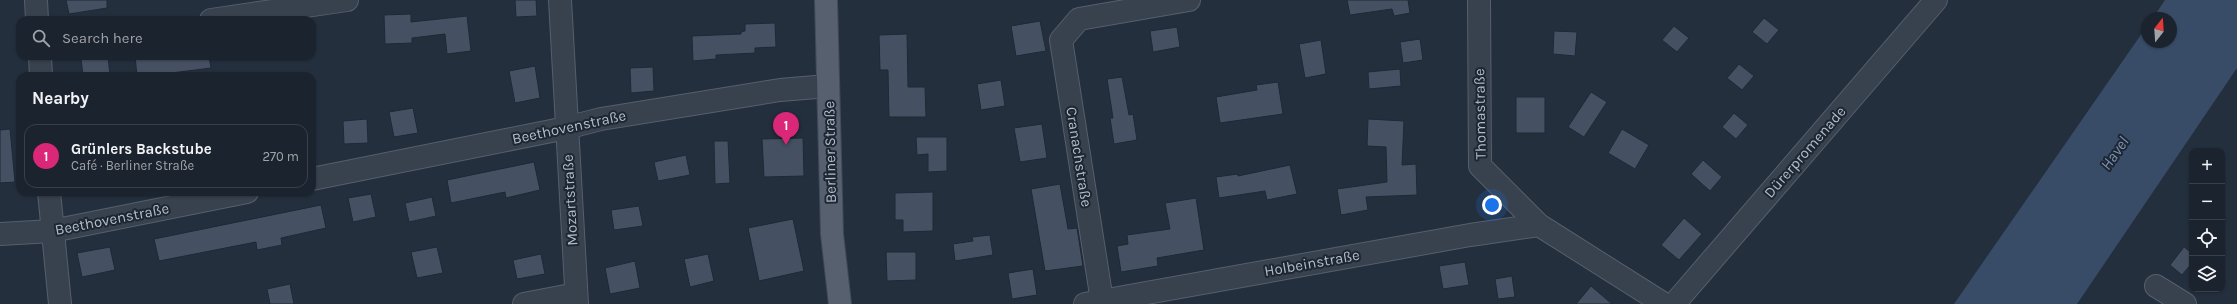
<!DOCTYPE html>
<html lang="en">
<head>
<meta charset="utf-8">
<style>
  :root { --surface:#1b232e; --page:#282f3a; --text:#f1f3f6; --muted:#a0a4aa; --line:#39404a; --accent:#db2777 }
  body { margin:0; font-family:Karla,sans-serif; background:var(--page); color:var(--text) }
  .controls { position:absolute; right:12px; bottom:12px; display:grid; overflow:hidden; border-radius:8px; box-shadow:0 1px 3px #0004 }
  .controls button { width:36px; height:36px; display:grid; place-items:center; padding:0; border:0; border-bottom:1px solid var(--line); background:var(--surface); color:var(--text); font:20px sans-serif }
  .compass { position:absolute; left:2141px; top:12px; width:36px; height:36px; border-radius:50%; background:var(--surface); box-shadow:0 1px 3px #0004; rotate:17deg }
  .you { position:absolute; left:1492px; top:205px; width:14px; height:14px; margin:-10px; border:3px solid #fff; border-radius:50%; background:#1a73e8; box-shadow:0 0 0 6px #1a73e833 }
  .badge { display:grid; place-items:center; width:26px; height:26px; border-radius:50%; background:var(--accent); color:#fff; font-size:13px; font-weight:700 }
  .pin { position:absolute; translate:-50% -33px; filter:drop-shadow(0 1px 2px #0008) }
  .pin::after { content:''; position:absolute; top:21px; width:14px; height:12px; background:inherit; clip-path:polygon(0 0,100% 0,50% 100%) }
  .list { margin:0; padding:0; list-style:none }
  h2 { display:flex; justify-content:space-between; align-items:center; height:52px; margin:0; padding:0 16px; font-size:17px }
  h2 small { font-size:13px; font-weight:400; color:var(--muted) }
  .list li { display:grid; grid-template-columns:26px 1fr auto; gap:12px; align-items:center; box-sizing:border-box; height:64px; margin:0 8px 8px; padding:0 8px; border:1px solid var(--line); border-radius:12px }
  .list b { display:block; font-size:15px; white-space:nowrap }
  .list p { margin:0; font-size:13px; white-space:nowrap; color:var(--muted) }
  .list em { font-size:13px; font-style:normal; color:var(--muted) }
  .icon { flex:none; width:22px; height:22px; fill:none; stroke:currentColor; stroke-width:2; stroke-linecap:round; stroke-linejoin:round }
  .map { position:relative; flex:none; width:2237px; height:304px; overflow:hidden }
  .search { position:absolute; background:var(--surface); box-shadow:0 1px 3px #0004; left:16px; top:16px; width:300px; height:44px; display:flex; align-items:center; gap:10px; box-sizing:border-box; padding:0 14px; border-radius:12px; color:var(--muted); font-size:15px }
  .panel { position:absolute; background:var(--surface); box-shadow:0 1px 3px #0004; left:16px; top:72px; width:300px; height:124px; border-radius:12px }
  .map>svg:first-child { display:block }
  .water { fill:#394c67 }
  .building { fill:#455162; stroke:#1f2835 }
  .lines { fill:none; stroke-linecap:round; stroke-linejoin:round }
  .minor-casing { stroke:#565f6c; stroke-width:24 }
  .major-casing { stroke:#414a57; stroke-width:24 }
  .minor { stroke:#38414e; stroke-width:22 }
  .major { stroke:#56606e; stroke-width:22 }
  .labels { text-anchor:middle; stroke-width:4; stroke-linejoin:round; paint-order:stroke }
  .street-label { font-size:15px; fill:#b4bcc9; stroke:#1d2633 }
  .water-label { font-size:16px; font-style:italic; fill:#7c92b1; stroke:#1d2633 }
</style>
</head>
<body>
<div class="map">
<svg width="2237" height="304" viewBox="0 0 2237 304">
  <rect width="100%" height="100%" fill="#242f3e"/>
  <!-- water -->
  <polygon class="water" points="2165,0 2237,0 2237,68 2077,304 1954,304 2147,26 2147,42 2171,42 2171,18 2153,18"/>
  <!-- building -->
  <g class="building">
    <polygon points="66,0 107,0 107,8 69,14"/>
    <polygon points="515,0 536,0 537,16 516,17"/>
    <polygon points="1347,0 1408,0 1410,13 1394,16 1392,9 1350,15"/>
    <polygon points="411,14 411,22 467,16 471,51 447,54 445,34 412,38 412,43 385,44 384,15"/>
    <polygon points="1764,18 1779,30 1767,44 1752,32"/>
    <polygon points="1040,21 1046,51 1016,56 1011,26"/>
    <polygon points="775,23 776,47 755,48 755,53 716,55 716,59 693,61 692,36 741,34 741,32 745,31 745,24"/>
    <polygon points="1674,26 1689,38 1677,52 1662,40"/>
    <polygon points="1177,27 1180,47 1153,52 1150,31"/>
    <polygon points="1554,31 1577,32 1575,56 1553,54"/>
    <polygon points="907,34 908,87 925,87 926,117 889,117 888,70 880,70 879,35"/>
    <polygon points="1420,39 1423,60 1403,63 1400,42"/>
    <polygon points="1321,40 1326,74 1305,78 1299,44"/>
    <polygon points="98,56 108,56 110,76 83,76 81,58"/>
    <polygon points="135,56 209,56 211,68 163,74 163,76 137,76"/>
    <polygon points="1739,64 1754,76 1742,90 1727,78"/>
    <polygon points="535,66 540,98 515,103 509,71"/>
    <polygon points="653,67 654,91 631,93 630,68"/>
    <polygon points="1400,69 1401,86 1369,89 1368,72"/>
    <polygon points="1122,77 1129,115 1133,114 1137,140 1114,144 1110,118 1113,118 1107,79"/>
    <polygon points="1001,80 1005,106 981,110 977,84"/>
    <polygon points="1278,82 1283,114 1220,123 1216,97 1257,90 1256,85"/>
    <polygon points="1591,92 1607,102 1584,137 1568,127"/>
    <rect x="1516" y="97" width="29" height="36"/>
    <polygon points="413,108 418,133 394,137 389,112"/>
    <polygon points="1734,113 1748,125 1736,139 1722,127"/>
    <polygon points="367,119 368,143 344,144 343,121"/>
    <polygon points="1368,119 1404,121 1402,165 1416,164 1417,195 1366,197 1368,210 1341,215 1337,189 1387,182 1386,147 1367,146"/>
    <polygon points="1042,124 1047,158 1020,162 1014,128"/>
    <polygon points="10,129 15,182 0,183 0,130"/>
    <polygon points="1622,129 1649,145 1635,169 1608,153"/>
    <polygon points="916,137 947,137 947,171 928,172 928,154 917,155"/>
    <polygon points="803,138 804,176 764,177 762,139"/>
    <polygon points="714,141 728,141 730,183 715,184"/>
    <polygon points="686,155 690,175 658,181 654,162"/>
    <polygon points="1703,160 1722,177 1710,191 1691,174"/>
    <polygon points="534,162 540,190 506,198 505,192 451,203 447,180"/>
    <polygon points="1290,165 1297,194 1267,200 1265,191 1219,198 1216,177 1238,174 1238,176"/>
    <polygon points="1060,184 1068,229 1077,228 1083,266 1045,271 1031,189"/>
    <polygon points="933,192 933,231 903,232 903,220 895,220 895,193"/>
    <polygon points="371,194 376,217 353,222 348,198"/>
    <polygon points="432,197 436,216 409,222 405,203"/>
    <polygon points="1196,198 1204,250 1157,258 1158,266 1121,272 1117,246 1128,244 1127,235 1170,229 1165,203"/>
    <polygon points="321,205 326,228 281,238 282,245 257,250 256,242 159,261 154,239"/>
    <polygon points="639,206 643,226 614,230 611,210"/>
    <polygon points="1684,218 1702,234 1679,260 1661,245"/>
    <polygon points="793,219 804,271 759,281 748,228"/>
    <polygon points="990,235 993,255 955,261 953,244 973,241 972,237"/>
    <polygon points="110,247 115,270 82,277 77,253"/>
    <polygon points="437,247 443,273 417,278 411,252"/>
    <polygon points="2184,247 2192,253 2192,263 2182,275 2170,265"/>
    <polygon points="886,252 916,252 916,280 887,281"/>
    <polygon points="541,254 545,274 517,279 513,260"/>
    <polygon points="708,254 714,281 690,287 684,259"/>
    <polygon points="635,261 640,288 610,294 605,268"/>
    <polygon points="1465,262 1469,285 1443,289 1439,266"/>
    <polygon points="1033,269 1037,295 1012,299 1008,273"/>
    <polygon points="1512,276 1515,297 1498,299 1495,279"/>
    <polygon points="290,284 294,304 270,304 267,289"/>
    <polygon points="1591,286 1612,304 1576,304"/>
  </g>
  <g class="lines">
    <!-- minor casing -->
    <g class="minor-casing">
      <g id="minor">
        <polyline points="36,0 37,20"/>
        <polyline points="560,0 577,304"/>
        <polyline points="1479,0 1480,166 1539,225 1664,304"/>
        <polyline points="211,20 347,0"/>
        <polyline points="40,56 41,76"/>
        <polyline points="312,179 566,128 601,119 780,90 828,86"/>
        <polyline points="49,192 60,304"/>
        <polyline points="0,234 52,231 247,192"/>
        <polyline points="2156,286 2185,304"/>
        <polyline points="1102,301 1061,40 1079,19 1189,0"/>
        <polyline points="524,304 576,294"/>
        <polyline points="1085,304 1470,235 1539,225"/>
        <polyline points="1674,304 1936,0"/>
      </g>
    </g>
    <!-- major casing -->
    <g class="major-casing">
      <polyline id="major" points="826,0 832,234 840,304"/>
    </g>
    <!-- minor -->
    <use href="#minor" class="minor"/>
    <!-- major -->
    <use href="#major" class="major"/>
  </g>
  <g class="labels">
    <!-- street labels -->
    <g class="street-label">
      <text transform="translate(1480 114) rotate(-91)" y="5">Thomastraße</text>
      <text transform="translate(569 127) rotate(-12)" y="5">Beethovenstraße</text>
      <text transform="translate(830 152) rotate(-91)" y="5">Berliner Straße</text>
      <text transform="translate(1805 152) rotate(-49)" y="5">Dürerpromenade</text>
      <text transform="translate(1079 157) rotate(81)" y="5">Cranachstraße</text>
      <text transform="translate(570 200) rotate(-93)" y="5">Mozartstraße</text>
      <text transform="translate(112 219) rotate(-11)" y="5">Beethovenstraße</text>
      <text transform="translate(1312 263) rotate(-10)" y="5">Holbeinstraße</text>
    </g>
    <!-- water labels -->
    <g class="water-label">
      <text transform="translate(2114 153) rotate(-55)" y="6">Havel</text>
    </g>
  </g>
</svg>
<div class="controls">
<button>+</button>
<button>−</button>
<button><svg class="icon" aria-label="locate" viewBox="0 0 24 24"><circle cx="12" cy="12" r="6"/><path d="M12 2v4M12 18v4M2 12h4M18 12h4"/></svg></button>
<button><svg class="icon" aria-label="layers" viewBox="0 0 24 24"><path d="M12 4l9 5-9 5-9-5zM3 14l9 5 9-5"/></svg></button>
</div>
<svg class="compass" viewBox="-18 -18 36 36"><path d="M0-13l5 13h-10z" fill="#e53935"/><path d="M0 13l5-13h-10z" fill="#a0a4aa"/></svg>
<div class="you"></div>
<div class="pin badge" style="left:786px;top:145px">1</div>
<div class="search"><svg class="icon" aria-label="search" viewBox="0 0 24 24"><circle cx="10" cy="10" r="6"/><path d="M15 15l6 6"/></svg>Search here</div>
<section class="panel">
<h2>Nearby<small></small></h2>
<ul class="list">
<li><span class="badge">1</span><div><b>Grünlers Backstube</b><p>Café · Berliner Straße</p></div><em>270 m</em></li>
</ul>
</section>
</div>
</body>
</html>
